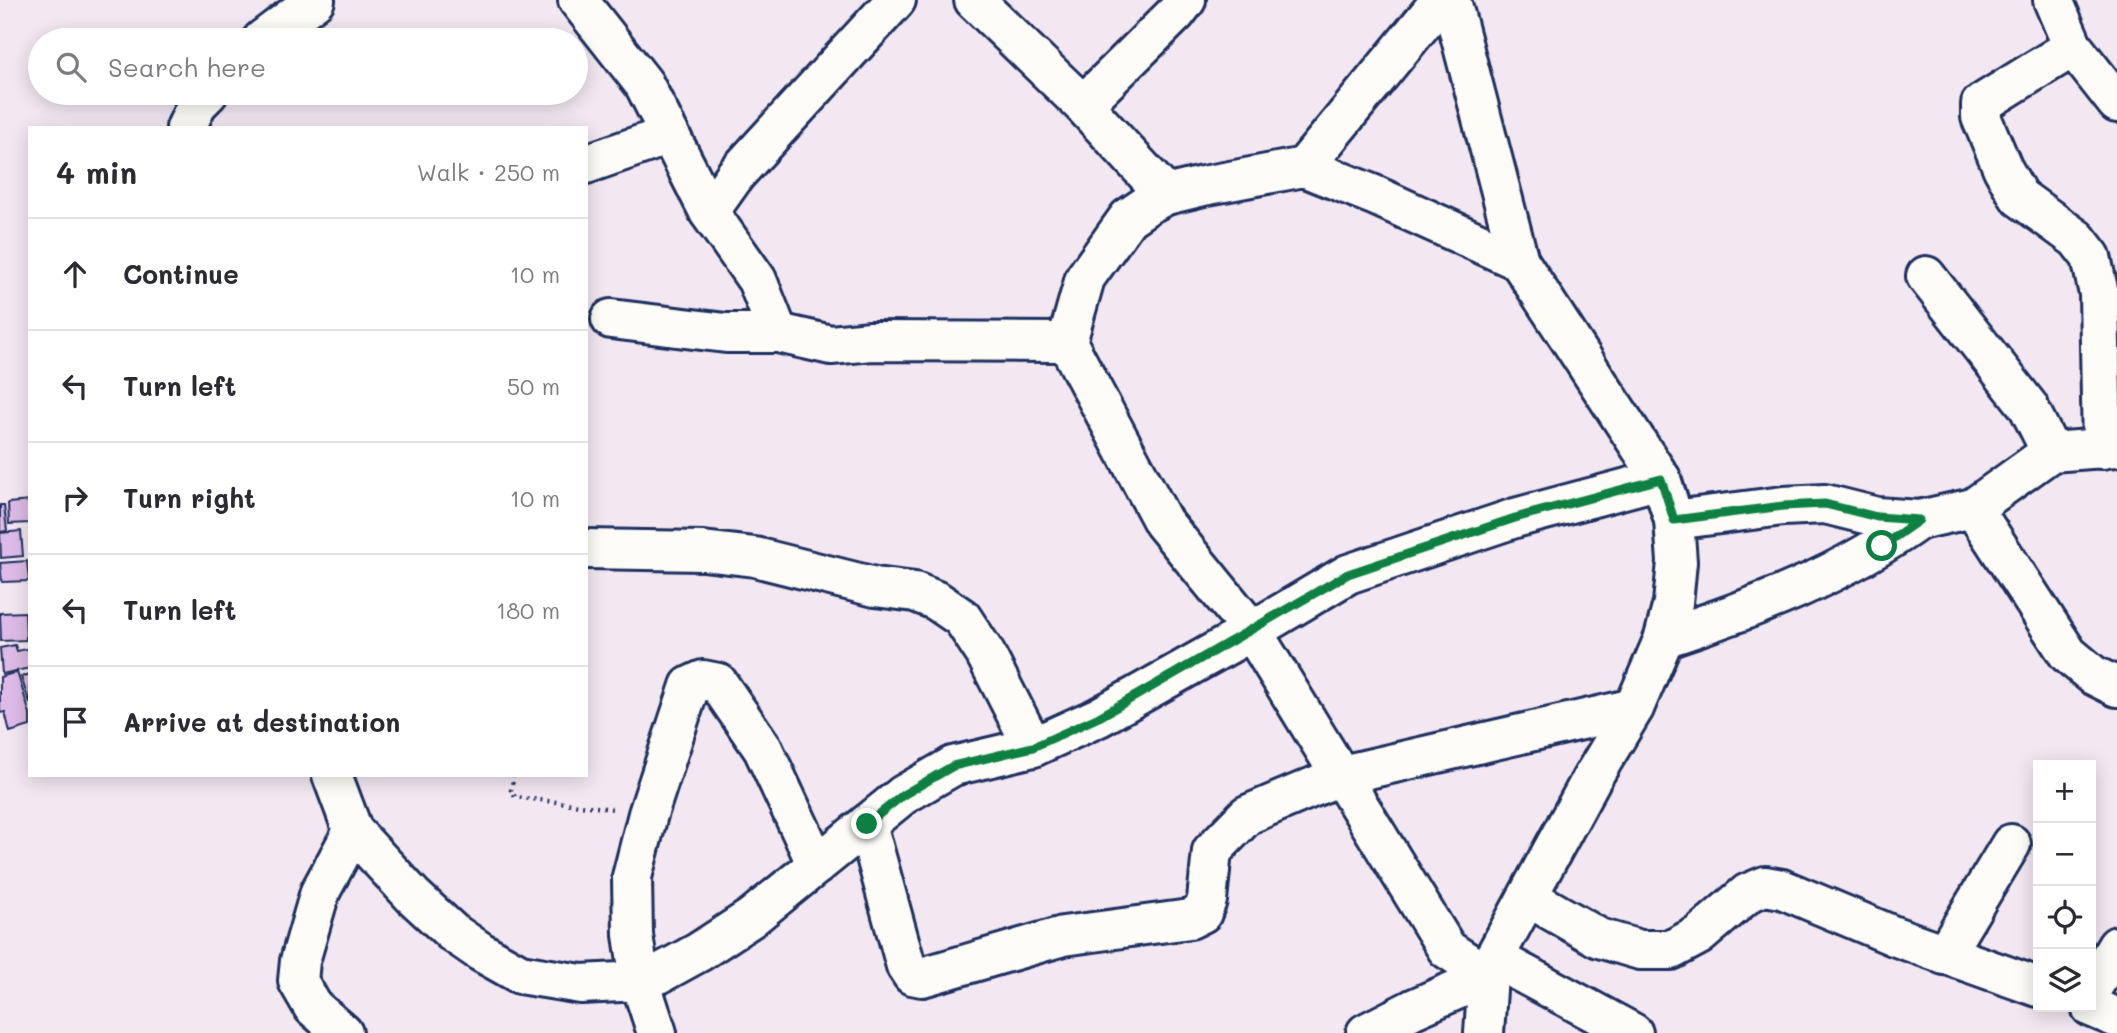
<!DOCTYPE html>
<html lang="en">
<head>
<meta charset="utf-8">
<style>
  :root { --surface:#fff; --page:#f2f2f3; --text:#2b2b33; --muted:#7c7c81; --line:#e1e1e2 }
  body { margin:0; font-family:Mali,sans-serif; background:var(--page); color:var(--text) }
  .controls { position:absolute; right:21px; bottom:21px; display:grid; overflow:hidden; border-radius:0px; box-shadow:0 4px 18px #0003 }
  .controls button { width:63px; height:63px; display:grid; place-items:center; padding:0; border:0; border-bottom:2px solid var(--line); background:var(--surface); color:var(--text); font:35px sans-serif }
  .stop { position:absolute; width:21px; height:21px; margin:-16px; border:5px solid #0b8043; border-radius:50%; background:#fff }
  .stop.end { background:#0b8043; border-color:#fff; box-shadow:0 2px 7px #0008 }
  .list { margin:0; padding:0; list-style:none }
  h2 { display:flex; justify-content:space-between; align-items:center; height:91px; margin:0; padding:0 28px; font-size:30px }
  h2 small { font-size:23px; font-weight:400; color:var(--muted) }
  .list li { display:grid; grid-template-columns:46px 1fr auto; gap:21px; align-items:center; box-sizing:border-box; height:112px; padding:0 28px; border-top:2px solid var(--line) }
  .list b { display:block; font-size:26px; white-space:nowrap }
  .list em { font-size:23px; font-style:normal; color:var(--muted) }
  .icon { flex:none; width:38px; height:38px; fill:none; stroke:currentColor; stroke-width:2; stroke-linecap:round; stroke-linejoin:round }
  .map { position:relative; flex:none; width:2117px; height:1033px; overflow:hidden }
  .search { position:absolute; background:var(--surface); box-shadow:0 4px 18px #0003; left:28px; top:28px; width:560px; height:77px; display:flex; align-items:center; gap:18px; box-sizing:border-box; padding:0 24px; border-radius:38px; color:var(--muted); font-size:26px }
  .panel { position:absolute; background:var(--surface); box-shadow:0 4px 18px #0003; left:28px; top:126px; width:560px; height:651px; border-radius:0px }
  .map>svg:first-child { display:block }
  .building { fill:#ddbbe6; stroke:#1b2f5e; stroke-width:2 }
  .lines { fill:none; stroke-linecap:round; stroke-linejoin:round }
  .minor-casing { stroke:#1b2f5e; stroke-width:44 }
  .path { stroke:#1b2f5e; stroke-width:4.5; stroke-dasharray:2 5; stroke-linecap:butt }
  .minor { stroke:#fdfcf7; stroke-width:38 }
  .route { stroke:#0b8043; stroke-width:9 }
</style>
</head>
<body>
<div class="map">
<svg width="2117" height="1033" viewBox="0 0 2117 1033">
  <rect width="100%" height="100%" fill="#f3e8f2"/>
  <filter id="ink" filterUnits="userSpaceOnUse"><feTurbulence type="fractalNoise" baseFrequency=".0143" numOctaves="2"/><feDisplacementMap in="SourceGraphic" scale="14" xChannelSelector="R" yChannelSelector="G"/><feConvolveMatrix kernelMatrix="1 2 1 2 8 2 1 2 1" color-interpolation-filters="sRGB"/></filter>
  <g filter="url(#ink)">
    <!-- building -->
    <g class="building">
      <polygon points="30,501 30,523 9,524 8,503"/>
      <polygon points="0,505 4,505 7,531 0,532"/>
      <polygon points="21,531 23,556 1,558 0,533"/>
      <polygon points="27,561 29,581 2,582 0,563"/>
      <polygon points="25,612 26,640 1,641 0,613"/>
      <polygon points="15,645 17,651 30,648 30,668 2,674 0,648"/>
      <polygon points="17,672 30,714 30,726 10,732 5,712 0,713 0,677"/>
      <polygon points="30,674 30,704 21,677"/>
    </g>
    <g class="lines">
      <!-- minor casing -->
      <g class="minor-casing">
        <g id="minor">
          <polyline points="578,0 644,84 709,212 757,280 778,333"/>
          <polyline points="974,0 1083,105 1166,195"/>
          <polyline points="1451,0 1519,261 1661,479 1674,520 1677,562 1673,603 1664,638 1634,708 1592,778 1494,958 1488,976 1484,1033"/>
          <polyline points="2053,0 2073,47 2117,103"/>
          <polyline points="262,40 315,0"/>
          <polyline points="2073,47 1981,104 1981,117 2003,169 2019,197 2077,239 2091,257 2099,294 2102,449"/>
          <polyline points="1083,105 1176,13 1186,0"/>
          <polyline points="186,128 197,104 208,93"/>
          <polyline points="586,164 669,135"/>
          <polyline points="1304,167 1441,0"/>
          <polyline points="709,212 736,174 896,0"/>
          <polyline points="1926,276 2028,406 2051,452"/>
          <polyline points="611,319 726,333 778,333 831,345 871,341 1067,342"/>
          <polyline points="1973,508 2068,654 2093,675 2117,687"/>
          <polyline points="1674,520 1783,506 1825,504 1877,517 1919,520 1973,508 2051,452 2117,447"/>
          <polyline points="586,549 703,551 755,557 875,587 915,592 937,601 962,618 985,653 1033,747"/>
          <path d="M1664 638C1755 608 1841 576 1919 520"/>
          <polyline points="332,775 353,831 413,896 452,932 481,952 520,974 581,984 640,981 659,974 699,952 751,918 903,795 953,766 1033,747 1099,717 1252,631 1348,574 1515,518 1661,479"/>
          <polyline points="867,824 906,966 912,975 922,977 1063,936 1190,919 1202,913 1207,900 1212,851 1247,815 1342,775 1634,708"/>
          <polyline points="1528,897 1599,938 1640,950 1671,950 1699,935 1748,893 1765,886 1782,889 1894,936 2038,987"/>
          <polyline points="1944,955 2011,844"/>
          <polyline points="1494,958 1633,1033"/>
          <polyline points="2091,990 2117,946"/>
          <polyline points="2091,1007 2117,1018"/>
          <polyline points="343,1033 313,1007 298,981 300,961 320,892 353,831"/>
          <polyline points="657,1033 640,981 633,935 632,877 648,814 690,686 703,680 718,683 763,749 817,865"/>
          <polyline points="1366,1033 1413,1009 1488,976 1447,949 1252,631 1163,522 1067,342 1085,278 1128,218 1147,205 1166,195 1203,186 1304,167 1374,195 1519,261"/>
        </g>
      </g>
      <!-- path -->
      <polyline class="path" points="514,775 511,790 515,797 613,809"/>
      <!-- minor -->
      <use href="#minor" class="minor"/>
    </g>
  </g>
  <g class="lines" filter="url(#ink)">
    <!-- route -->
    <polyline class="route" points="867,824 903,795 953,766 1033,747 1099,717 1348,574 1515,518 1661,479 1674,520 1783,506 1825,504 1877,517 1919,520 1882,546"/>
  </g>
</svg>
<div class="controls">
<button>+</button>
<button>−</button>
<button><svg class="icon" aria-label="locate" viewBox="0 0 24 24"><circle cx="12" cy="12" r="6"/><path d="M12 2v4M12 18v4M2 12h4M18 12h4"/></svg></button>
<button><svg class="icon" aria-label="layers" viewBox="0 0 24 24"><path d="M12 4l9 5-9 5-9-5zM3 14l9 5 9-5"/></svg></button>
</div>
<div class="stop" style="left:1882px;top:546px"></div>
<div class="stop end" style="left:867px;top:824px"></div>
<div class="search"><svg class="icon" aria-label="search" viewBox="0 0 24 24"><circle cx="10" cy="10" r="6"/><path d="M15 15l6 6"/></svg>Search here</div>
<section class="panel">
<h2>4 min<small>Walk · 250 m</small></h2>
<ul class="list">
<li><svg class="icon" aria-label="ahead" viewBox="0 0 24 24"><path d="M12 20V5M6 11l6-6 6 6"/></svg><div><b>Continue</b></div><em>10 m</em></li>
<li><svg class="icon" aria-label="left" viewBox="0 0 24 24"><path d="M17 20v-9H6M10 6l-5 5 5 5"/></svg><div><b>Turn left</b></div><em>50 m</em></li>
<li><svg class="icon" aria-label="right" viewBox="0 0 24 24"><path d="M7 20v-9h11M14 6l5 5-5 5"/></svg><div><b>Turn right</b></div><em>10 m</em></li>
<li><svg class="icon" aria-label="left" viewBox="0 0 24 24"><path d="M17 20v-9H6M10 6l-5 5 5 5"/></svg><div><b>Turn left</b></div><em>180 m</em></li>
<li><svg class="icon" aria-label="arrive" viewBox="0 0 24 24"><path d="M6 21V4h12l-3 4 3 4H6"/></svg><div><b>Arrive at destination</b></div></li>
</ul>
</section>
</div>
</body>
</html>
